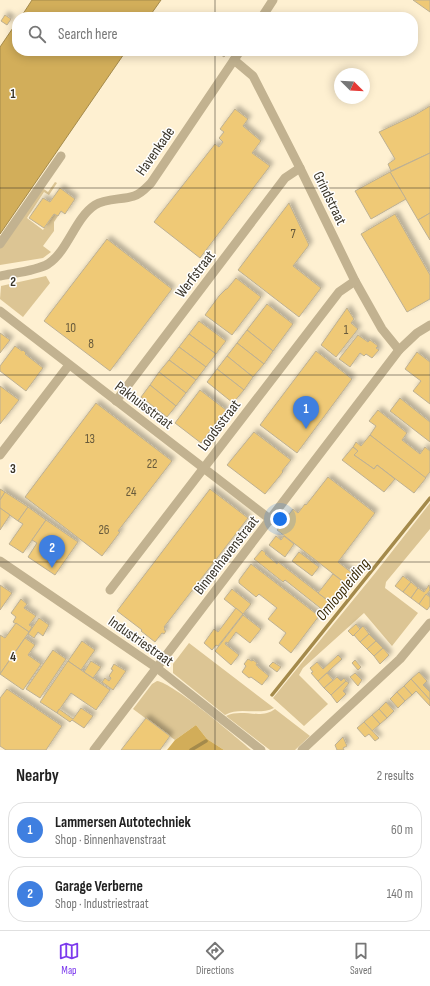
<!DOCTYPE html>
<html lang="en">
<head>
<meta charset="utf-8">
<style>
  :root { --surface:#fff; --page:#f6f6f6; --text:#222; --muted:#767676; --line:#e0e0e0; --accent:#7c3aed }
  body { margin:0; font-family:"Sofia Sans Condensed",sans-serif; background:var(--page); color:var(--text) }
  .compass { position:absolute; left:334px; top:68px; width:36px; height:36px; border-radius:50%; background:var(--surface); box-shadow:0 2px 10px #0003; rotate:114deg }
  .you { position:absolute; left:280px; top:519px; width:14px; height:14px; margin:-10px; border:3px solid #fff; border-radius:50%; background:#1a73e8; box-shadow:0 0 0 6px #1a73e833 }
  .badge { display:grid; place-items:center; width:26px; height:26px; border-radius:50%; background:var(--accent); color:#fff; font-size:13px; font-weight:700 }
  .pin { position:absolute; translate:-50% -33px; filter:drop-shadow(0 1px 2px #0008) }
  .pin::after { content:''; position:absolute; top:21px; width:14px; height:12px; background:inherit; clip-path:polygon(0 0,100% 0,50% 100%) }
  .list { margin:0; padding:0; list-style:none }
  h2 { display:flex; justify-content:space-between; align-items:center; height:52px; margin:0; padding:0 16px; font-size:17px }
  h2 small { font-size:13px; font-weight:400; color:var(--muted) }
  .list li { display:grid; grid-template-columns:26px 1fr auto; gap:12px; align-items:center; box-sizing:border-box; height:56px; margin:0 8px 8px; padding:0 8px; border:1px solid var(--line); border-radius:16px }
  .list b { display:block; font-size:15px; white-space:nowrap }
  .list p { margin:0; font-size:13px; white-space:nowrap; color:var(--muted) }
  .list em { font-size:13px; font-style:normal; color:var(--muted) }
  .icon { flex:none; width:22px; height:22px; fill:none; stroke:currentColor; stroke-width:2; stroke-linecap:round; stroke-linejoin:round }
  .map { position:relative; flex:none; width:430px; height:750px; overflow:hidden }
  .search { position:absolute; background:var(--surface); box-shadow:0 2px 10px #0003; left:12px; right:12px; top:12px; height:44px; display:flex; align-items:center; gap:10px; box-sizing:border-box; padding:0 14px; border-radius:16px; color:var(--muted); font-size:15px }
  .sheet { height:180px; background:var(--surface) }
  nav { display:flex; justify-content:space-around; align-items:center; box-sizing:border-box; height:56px; border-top:1px solid var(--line); background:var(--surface); font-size:11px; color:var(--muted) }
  nav a { display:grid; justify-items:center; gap:2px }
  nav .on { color:var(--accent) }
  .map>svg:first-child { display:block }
  .green { fill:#dcc594 }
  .forest { fill:#d2ad59 }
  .water { fill:#d2ae5a; stroke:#a48a4b }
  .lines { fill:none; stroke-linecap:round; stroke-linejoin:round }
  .stream { stroke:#a48a4b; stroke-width:3.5 }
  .building { fill:#efc976; stroke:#bdb093; filter:url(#shadow) }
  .minor { stroke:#c2b290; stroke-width:9 }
  .grid { fill:none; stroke:#3a3529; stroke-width:1; stroke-opacity:0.55 }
  .labels { text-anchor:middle; stroke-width:3; stroke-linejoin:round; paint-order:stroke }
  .number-label { font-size:13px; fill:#675a3c }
  .street-label { font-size:15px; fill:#3a3529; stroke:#fff }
  .water-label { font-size:16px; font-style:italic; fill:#3c2c06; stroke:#fff }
  .grid-label { font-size:13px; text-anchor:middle; font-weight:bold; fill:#3a3529; stroke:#fff; stroke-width:3; stroke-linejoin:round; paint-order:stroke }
</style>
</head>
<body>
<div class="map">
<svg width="430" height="750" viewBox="0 0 430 750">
  <defs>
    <filter id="shadow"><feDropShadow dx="3.5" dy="-3.5" stdDeviation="2" flood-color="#0004"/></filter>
  </defs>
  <rect width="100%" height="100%" fill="#fef0d1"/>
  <!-- green -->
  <g class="green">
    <polygon points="55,182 57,183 49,195 44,192 27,218 43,230 54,214 58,216 54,222 54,231 43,246 51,252 43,258 0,265 0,246 41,187 48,192"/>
    <polygon points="46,276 50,283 23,317 0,299 1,286"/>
    <polygon points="430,503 430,529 386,582 385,588 418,613 392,646 364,613 303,668 299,675 328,704 304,726 273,698 376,572"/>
    <path d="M189 643 274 708C258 716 240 706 225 715L173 673V664Z"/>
    <path d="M157 681C173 683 235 736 251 750H224L207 739 196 725 175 740 133 709 152 684Z"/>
    <path d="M275 709 310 736 295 750H270L226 716C242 708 261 720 275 709Z"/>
  </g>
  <!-- forest -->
  <polygon class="forest" points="196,725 207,739 224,750 167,750 175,740"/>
  <!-- water -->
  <g class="water">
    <polygon points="32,0 161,0 149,17 21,17"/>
    <polygon points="17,22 17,51 126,51 0,234 0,47"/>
  </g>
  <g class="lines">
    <!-- stream -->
    <g class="stream">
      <polyline points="272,695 430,498"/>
      <polyline points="191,750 206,741"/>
    </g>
  </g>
  <!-- building -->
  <g class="building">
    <polygon points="413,0 430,0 430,12"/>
    <polygon points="5,15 11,19 7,25 1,21"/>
    <polygon points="222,51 228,51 224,57 220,54"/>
    <polygon points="430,106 430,153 391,171 388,164 395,159 379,132 415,115"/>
    <polygon points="235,109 248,119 243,126 261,141 252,153 270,166 200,258 154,222 215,144 219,147 223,142 219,138 224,132 220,129"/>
    <polygon points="430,153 430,213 418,220 390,172"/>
    <polygon points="390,172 406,199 371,219 355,191"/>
    <polygon points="60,188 75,199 65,214 61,211 58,216 54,214 44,228 29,218 43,198 50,202"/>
    <polygon points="289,203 309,245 293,266 321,288 299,317 238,270"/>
    <polygon points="430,213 430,240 418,220"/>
    <polygon points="395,214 430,275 430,299 407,312 361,234"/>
    <polygon points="107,239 172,289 110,371 44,321"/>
    <polygon points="236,278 261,297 232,335 205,315 219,296 226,289 227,289"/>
    <polygon points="267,304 293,324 273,351 247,330"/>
    <polygon points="347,308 354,319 351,323 358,329 336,357 321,345"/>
    <polygon points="199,321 226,341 216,354 189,334"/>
    <polygon points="247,330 273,351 264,364 237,343"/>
    <polygon points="0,333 10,340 0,353"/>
    <polygon points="189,334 216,354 206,367 179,347"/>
    <polygon points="358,335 368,342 370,340 378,346 376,348 379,350 372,358 366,354 364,356 360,353 350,367 339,359"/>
    <polygon points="237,343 264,364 253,377 227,356"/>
    <polygon points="15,346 22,351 23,350 26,353 25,354 43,368 26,391 0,371 0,366"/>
    <polygon points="179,347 206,367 196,380 169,360"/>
    <polygon points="316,351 352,379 297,453 260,425"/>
    <polygon points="417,352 430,362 430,404 413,391 421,381 405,369"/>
    <polygon points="227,356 253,377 244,390 217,369"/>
    <polygon points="169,360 196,380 186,393 159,372"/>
    <polygon points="217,369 244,390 233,403 207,382"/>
    <polygon points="159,372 186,393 176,406 150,385"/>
    <polygon points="150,385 176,406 167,417 141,397"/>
    <polygon points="0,386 19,400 0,424"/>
    <polygon points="200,390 226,410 201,443 175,423"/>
    <polygon points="400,398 430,422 430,442 390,411"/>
    <polygon points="96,403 172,461 118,531 120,532 102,556 25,497"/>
    <polygon points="378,410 407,433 402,440 420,454 425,447 430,451 430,472 425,478 370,435 376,426 369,421"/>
    <polygon points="254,432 291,460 282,471 283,472 265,494 227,465"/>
    <polygon points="370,435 426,478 414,493 377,465 374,469 354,455 358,451 353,447 356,442 361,446"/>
    <polygon points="353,447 358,451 354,455 374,469 377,465 395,479 384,492 342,460"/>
    <polygon points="328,477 375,513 338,562 352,573 345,583 277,530 293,509 298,513 305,504 306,505"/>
    <polygon points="0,489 5,492 0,500"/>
    <polygon points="210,489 248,518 164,627 165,628 164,630 166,631 164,634 162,633 155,642 141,631 142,630 117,611"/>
    <polygon points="5,492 28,507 18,521 0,508 0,500"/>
    <polygon points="28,507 46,520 23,553 9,544 23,524 18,521"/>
    <polygon points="0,508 10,515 0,530"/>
    <polygon points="46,520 78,542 55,575 28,557 37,543 32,540"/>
    <polygon points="276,536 281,540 284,536 294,544 285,557 269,545"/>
    <polygon points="262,550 266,553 265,554 277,564 278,562 330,602 324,611 285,580 283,582 254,559"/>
    <polygon points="299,552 319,567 312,576 292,561"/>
    <polygon points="251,564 319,616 291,653 279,643 286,633 268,619 277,608 259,594 256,597 239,583 239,580"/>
    <polygon points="333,574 345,583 330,602 318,593"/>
    <polygon points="403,576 411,582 403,592 395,586"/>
    <polygon points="411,582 418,588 411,598 403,592"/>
    <polygon points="0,585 12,593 0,610"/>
    <polygon points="429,585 430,590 419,604 411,598 418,588 424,592"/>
    <polygon points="232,589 251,604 243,614 224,599"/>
    <polygon points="426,594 430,597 430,606 427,610 419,604"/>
    <polygon points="21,599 27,604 24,608 36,616 29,625 32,627 29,632 13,622 16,617 11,613"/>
    <polygon points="236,608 243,614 218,646 216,645 212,650 204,643 214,629 218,632"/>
    <polygon points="243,615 261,629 250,643 236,632 228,643 226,642 225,644 239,655 231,665 215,651"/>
    <polygon points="39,618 49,625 43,636 38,632 34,638 28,634"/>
    <polygon points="16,623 29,632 0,674 0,635 5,638"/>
    <polygon points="356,624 360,629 353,636 348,631"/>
    <polygon points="363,626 369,634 360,642 354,635"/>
    <polygon points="369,634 376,641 367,649 360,642"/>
    <polygon points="25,638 35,645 28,655 41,664 23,690 0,674"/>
    <polygon points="82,641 95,650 81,670 68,661"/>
    <polygon points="376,641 383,648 374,656 367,649"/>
    <polygon points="383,648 389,655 380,664 374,656"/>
    <polygon points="53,650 66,659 40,698 26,689"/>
    <polygon points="338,655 342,659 318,681 311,673 313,672 310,668 317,662 323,669"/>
    <polygon points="248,659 252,661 253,660 257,663 256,665 258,666 258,667 269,676 262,685 251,677 249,678 242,672 246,666 244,664"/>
    <polygon points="355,660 361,667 358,670 352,663"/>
    <polygon points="68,661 110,690 96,710 71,693 57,713 40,702"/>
    <polygon points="91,661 101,667 93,678 84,672"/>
    <polygon points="273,662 281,667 277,672 269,666"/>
    <polygon points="114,664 126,671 113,690 102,682 105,678 109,681 111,678 109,676 113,670 111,669"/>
    <polygon points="419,672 427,681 423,685 430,692 430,700 411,679"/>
    <polygon points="327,673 333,680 324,688 318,681"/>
    <polygon points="355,673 362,680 358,686 350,677"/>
    <polygon points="337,677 341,681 344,678 346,681 331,695 324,688"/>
    <polygon points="411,679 430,700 430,706 416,691 412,695 404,686"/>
    <polygon points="346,681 349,683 343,691 346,694 337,703 331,695"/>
    <polygon points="404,686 412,695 405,701 397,692"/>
    <polygon points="7,689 62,726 46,750 6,750 0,746 0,698"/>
    <polygon points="397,692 405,701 398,708 390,699"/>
    <polygon points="386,702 394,711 387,718 379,709"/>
    <polygon points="81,708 93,716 84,728 72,720 70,722 57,713 59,709 73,719"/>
    <polygon points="379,709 387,718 380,724 372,715"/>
    <polygon points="372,715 380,724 372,731 364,722"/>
    <polygon points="146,718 170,736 160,750 121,750"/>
    <polygon points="364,722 379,738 375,741 369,734 365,737 357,728"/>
    <polygon points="343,737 347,746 343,748 344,750 337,750 335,745"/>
  </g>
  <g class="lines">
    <!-- minor -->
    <g class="minor">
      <polyline points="262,17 273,0"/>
      <polyline points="234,60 253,76 300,168 355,281 382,329 399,350"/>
      <polyline points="0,244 61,156"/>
      <path d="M0 276C14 273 36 271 48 264 68 251 75 218 95 205 106 198 122 200 134 196 141 194 146 188 151 183L240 51"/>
      <polyline points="0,311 271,520"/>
      <polyline points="116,401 285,178 300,168"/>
      <polyline points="0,455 69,365"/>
      <polyline points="0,561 157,668 261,750"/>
      <polyline points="110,590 339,292 355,281"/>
      <polyline points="94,750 399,350 417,333 430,325"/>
      <polyline points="302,750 400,659 430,623"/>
    </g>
  </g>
  <!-- grid -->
  <path class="grid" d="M215 0V17M215 51V750M0 188H430M0 375H430M0 562H430"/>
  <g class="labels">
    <!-- number labels -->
    <g class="number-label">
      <text x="293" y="238">7</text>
      <text x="71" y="332">10</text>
      <text x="346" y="334">1</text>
      <text x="91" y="348">8</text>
      <text x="90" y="443">13</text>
      <text x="152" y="468">22</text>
      <text x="131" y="496">24</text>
      <text x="104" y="534">26</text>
    </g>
    <!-- street labels -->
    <g class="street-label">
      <text transform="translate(155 151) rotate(-55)" y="5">Havenkade</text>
      <text transform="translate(330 198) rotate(64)" y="5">Grindstraat</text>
      <text transform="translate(195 274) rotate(-53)" y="5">Werfstraat</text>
      <text transform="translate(144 405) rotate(37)" y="5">Pakhuisstraat</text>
      <text transform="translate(219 425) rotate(-53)" y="5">Loodsstraat</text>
      <text transform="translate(226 555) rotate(-52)" y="5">Binnenhavenstraat</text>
      <text transform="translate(141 641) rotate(35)" y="5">Industriestraat</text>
    </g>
    <!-- water labels -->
    <g class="water-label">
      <text transform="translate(342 589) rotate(-51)" y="6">Omloopleiding</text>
    </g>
  </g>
  <g class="grid-label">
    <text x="13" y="98">1</text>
    <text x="13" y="286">2</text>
    <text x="13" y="473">3</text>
    <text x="13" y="661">4</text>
  </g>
</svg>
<svg class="compass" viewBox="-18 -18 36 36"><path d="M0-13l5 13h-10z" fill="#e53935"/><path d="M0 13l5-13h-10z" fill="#767676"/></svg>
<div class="you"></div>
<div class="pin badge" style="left:306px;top:429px;background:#3f7fe0">1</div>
<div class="pin badge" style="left:52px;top:568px;background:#3f7fe0">2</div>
<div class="search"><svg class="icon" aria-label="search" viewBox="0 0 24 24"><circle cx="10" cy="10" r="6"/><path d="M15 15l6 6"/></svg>Search here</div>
</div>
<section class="sheet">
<h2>Nearby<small>2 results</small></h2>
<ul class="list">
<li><span class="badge" style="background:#3f7fe0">1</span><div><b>Lammersen Autotechniek</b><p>Shop · Binnenhavenstraat</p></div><em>60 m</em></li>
<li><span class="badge" style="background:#3f7fe0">2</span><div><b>Garage Verberne</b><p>Shop · Industriestraat</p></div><em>140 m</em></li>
</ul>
</section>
<nav>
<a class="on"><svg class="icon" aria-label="map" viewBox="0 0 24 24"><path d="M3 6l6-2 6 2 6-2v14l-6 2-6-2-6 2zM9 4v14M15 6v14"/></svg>Map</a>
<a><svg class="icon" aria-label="directions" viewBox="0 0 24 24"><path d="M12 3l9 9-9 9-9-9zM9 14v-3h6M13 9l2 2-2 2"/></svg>Directions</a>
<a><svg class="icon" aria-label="saved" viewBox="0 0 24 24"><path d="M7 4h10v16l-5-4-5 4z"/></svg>Saved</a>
</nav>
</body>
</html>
